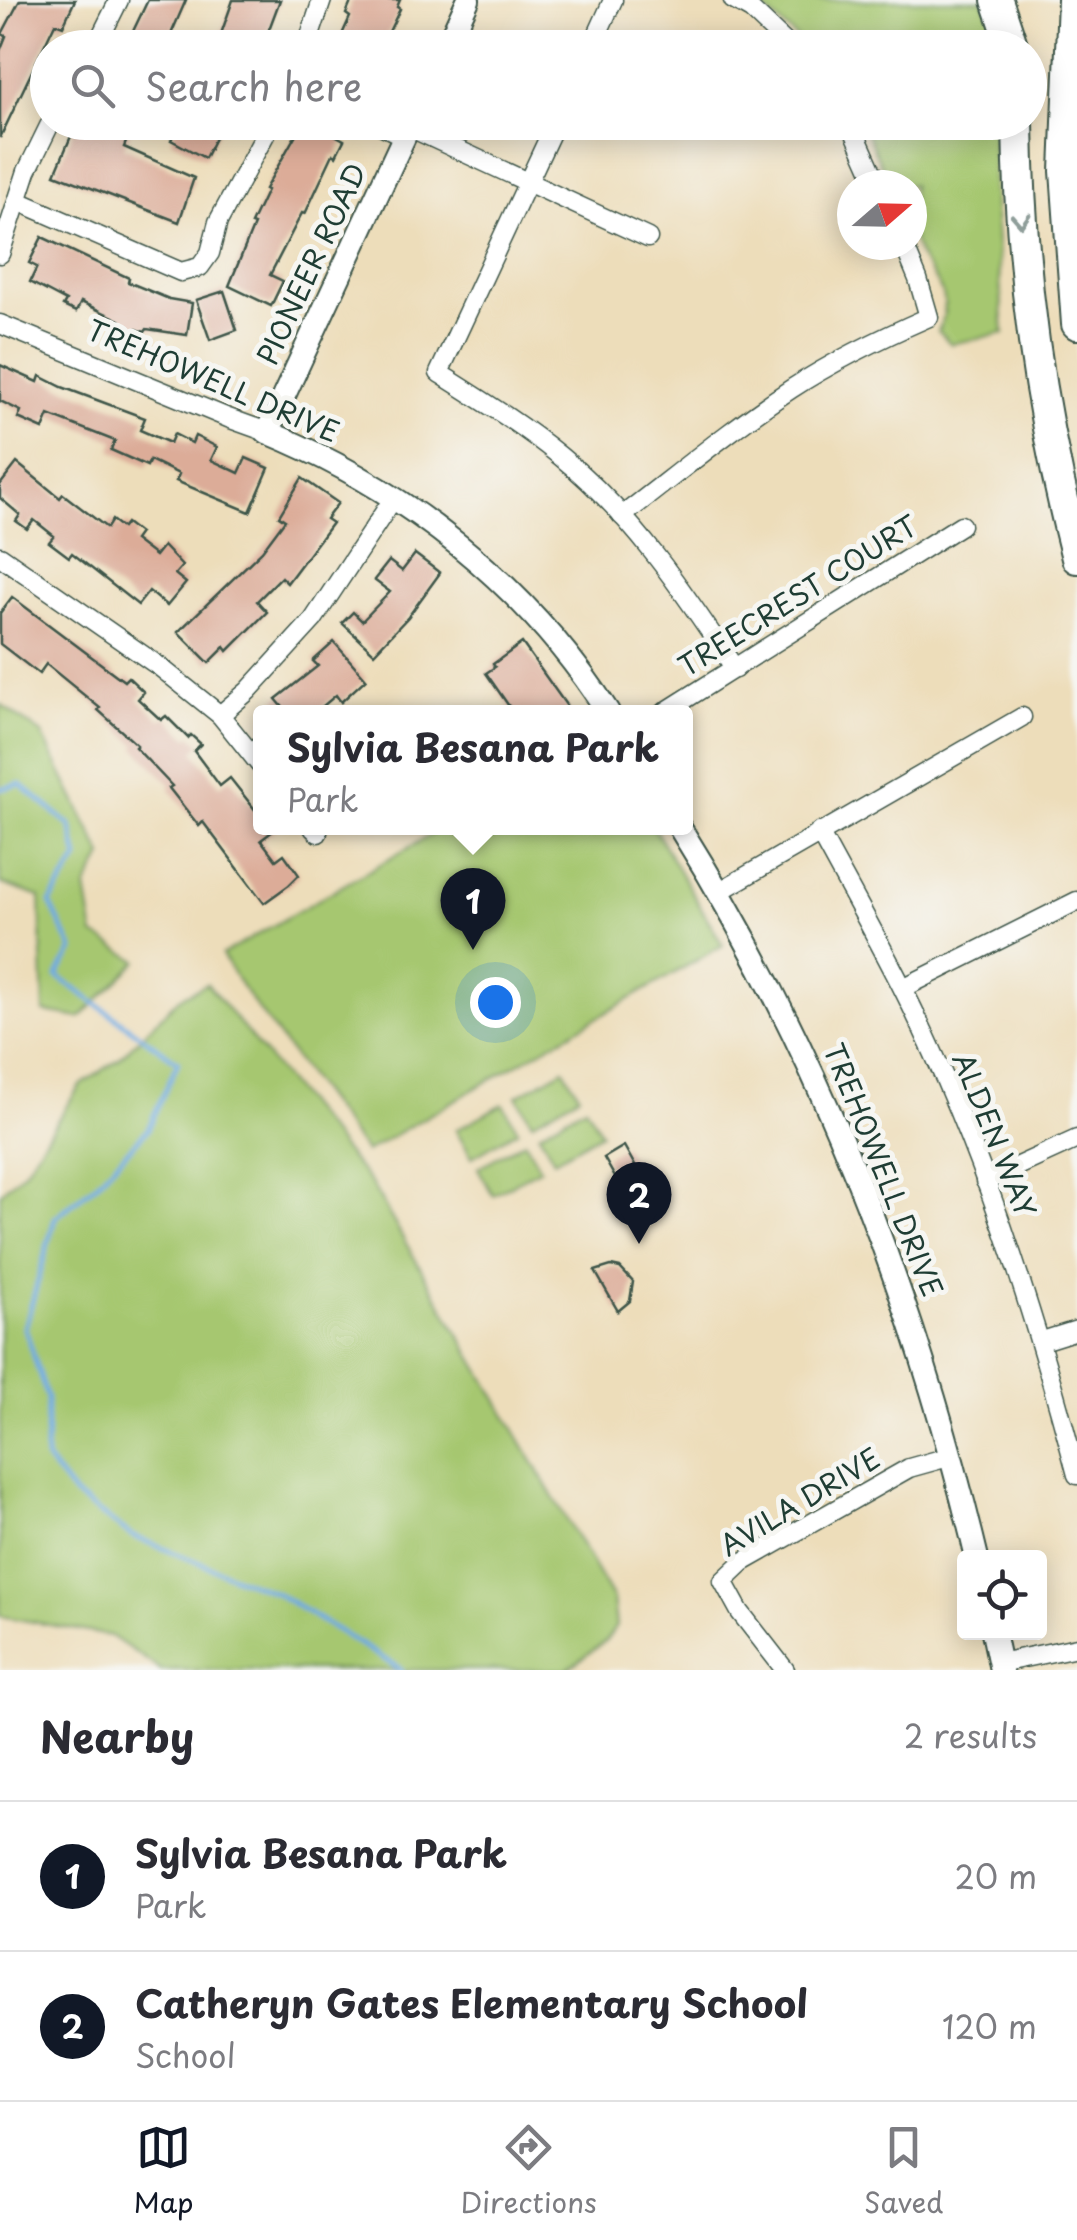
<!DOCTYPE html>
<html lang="en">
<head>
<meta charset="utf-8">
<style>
  :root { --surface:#fff; --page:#f7f7f7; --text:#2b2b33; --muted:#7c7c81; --line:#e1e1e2; --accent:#111827 }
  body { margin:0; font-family:"Playpen Sans",sans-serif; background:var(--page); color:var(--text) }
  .controls { position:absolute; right:30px; bottom:30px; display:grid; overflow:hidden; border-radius:10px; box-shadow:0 5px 25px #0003 }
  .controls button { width:90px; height:90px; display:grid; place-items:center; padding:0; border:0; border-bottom:2px solid var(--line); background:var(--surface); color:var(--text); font:50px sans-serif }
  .compass { position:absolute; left:837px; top:170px; width:90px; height:90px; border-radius:50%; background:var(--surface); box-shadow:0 5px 25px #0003; rotate:70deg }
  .you { position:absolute; left:495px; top:1002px; width:35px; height:35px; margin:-25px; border:8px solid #fff; border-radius:50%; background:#1a73e8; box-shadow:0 0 0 15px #1a73e833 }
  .badge { display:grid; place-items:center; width:65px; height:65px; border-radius:50%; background:var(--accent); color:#fff; font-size:32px; font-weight:700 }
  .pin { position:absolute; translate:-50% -82px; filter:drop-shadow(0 2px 5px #0008) }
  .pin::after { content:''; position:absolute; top:52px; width:35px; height:30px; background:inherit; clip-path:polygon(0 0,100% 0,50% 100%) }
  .popup { position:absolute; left:253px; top:705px; width:440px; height:130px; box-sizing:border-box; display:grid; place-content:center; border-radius:10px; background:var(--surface); filter:drop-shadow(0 2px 8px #0005); font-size:32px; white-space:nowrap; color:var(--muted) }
  .popup b { font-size:38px; color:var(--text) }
  .popup::after { content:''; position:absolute; left:50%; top:100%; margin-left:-20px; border:20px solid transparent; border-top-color:var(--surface) }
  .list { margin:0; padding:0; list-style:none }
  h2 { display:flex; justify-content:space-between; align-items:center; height:130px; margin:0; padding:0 40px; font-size:42px }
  h2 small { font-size:32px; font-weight:400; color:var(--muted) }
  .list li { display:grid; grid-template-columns:65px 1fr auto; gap:30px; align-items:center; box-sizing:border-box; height:150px; padding:0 40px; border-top:2px solid var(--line) }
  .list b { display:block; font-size:38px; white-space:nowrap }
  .list p { margin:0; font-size:32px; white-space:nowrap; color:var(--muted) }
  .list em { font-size:32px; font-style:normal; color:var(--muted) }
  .icon { flex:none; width:55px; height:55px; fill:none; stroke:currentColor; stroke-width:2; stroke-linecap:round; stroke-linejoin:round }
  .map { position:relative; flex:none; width:1077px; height:1670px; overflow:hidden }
  .search { position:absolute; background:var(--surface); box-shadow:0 5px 25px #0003; left:30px; right:30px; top:30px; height:110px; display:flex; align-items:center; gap:25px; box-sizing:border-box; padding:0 35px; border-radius:55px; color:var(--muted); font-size:38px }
  .sheet { height:430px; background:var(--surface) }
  nav { display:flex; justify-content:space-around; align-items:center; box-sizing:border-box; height:140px; border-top:2px solid var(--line); background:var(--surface); font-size:28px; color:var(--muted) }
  nav a { display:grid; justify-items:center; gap:5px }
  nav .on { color:var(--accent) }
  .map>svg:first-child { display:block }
  .green { fill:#a6c770; stroke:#628252; stroke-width:2.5 }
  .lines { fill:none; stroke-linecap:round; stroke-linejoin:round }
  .stream { stroke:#70abe1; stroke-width:5 }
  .building { fill:#dcac98 }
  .minor-casing { stroke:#3e5548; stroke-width:21 }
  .tertiary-casing { stroke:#3e5548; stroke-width:26 }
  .primary-casing { stroke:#3e5548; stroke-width:34 }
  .minor { stroke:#fff; stroke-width:18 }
  .tertiary { stroke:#fff; stroke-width:22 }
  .primary { stroke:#fff; stroke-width:30 }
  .oneway { stroke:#8f9e9a }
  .labels { text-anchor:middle; stroke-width:10; stroke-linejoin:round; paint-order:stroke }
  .street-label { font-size:28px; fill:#1f3d34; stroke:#f6f6f2 }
</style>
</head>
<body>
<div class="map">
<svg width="1077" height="1670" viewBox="0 0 1077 1670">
  <rect width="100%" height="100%" fill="#f6f6f2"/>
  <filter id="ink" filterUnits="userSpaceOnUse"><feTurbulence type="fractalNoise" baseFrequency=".01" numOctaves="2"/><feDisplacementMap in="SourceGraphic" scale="20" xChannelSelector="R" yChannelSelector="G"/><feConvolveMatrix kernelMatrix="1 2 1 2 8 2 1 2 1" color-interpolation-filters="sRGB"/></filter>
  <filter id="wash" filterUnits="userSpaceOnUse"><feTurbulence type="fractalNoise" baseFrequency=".0048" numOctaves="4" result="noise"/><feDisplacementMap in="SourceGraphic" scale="40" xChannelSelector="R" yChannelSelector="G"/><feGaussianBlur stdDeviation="2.25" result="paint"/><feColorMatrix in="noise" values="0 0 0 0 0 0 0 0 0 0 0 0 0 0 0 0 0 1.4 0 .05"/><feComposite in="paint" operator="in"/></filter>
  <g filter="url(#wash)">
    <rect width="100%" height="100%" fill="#edddba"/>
    <!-- green -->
    <g class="green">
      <polygon points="754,0 983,0 996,27 996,47 807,47"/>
      <path d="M862 123H994L993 190 1004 333 951 344 938 331C961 286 919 276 912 235 909 219 912 201 912 185H890Z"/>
      <polygon points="0,704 42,734 103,856 86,888 94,935 138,961 80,1018 44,1012 40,897 0,883"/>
      <polygon points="443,828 654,828 723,945 365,1152 241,986 222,955"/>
      <polygon points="207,984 372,1185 613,1599 616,1626 607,1640 566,1670 161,1670 111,1636 0,1616 0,1193 24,1171 80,1086 119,1059 179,998"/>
      <polygon points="564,1069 579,1095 532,1122 517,1096"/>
      <polygon points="503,1104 518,1130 472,1157 456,1130"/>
      <polygon points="585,1106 601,1133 554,1160 539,1133"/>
      <polygon points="525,1141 540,1168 493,1195 478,1168"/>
    </g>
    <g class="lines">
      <!-- stream -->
      <polyline class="stream" points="0,789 20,784 71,826 78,859 50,903 73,950 57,976 178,1062 148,1129 96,1184 55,1218 25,1328 47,1398 46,1459 75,1496 132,1536 276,1593 402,1670"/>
    </g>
    <g id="blocks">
      <!-- building -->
      <g class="building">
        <polygon points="20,0 75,0 63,26 55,23 0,138 0,51 6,36 2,34"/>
        <polygon points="148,0 186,0 165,48 125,48"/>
        <polygon points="233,0 280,0 262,48 216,48"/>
        <polygon points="352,0 400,0 397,7 400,9 386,38 406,48 336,48 350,17 346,14"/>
        <polygon points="77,122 134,122 124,147 194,178 179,222 55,174"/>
        <polygon points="157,122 223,122 205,158 171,140 175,132"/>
        <polygon points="303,122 333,122 329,132 344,140 336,156 333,154 305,214 302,213 270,275 283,281 271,306 229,286 254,225 251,224 267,190 265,189"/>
        <polygon points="42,237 129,278 128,282 169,299 192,303 187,335 147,329 145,332 136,329 135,333 117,326 120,320 81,302 76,312 63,306 66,301 30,282 37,267 29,263"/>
        <polygon points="224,291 237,330 210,340 196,300"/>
        <polygon points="0,365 38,382 40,376 62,387 145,418 140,430 170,443 174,434 192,443 195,436 217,447 211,460 239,473 246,458 269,468 250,512 176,481 179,474 150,460 147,466 111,450 115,441 49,415 43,429 18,418 21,411 0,401"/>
        <polygon points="17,463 60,498 63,494 107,528 112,520 122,528 126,523 139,533 134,540 155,556 163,546 182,566 175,574 186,583 167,606 149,591 138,605 72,553 69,557 49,542 54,536 34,520 27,529 16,521 20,515 0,498 0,485"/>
        <polygon points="302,478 338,503 326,519 332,523 287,583 281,577 257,601 267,612 228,651 225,647 209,663 178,632 262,551 285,520 279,516"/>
        <polygon points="415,554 440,573 408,617 374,653 342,623 353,612 362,621 390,592 374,580 389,561 402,571"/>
        <polygon points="12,597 124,681 128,677 144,692 138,699 161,720 166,716 188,738 191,735 201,744 194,751 220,786 230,778 260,816 260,828 277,828 261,840 276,860 284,854 299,875 289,885 264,903 203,822 199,826 169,788 172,786 135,747 137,745 98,710 100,708 46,664 39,674 0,644 0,613"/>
        <polygon points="334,642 366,679 341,702 336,695 316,712 287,712 276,699 318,666 313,661"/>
        <polygon points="522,643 571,712 513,712 486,673 495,667 493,664"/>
        <polygon points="624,1146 648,1189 628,1200 604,1158"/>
        <polygon points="611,1266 620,1268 633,1282 630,1301 618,1311 595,1271"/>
      </g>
    </g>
  </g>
  <g filter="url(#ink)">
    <use href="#blocks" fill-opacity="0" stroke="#3e5548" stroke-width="2.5"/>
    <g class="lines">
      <!-- minor casing -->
      <g class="minor-casing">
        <g id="minor">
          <polyline points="733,0 751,10 791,48"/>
          <polyline points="95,48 119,0"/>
          <polyline points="306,48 322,0"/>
          <polyline points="591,48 613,0"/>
          <polyline points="375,122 405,137"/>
          <path d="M556 122 439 373C480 399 522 425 560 456 631 513 685 593 735 669"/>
          <polyline points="850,122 878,185"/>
          <polyline points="409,127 648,238"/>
          <polyline points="18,201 181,272 200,267 210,253 218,222 272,122"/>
          <polyline points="0,254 27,171 51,122"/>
          <polyline points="0,324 228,418 267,432"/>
          <path d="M622 516C678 473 732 428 791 389 834 361 881 338 929 317L918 279 904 245"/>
          <polyline points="0,556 160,667 220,715 260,765"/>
          <polyline points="665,712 961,525"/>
          <polyline points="220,715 248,691 313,620 393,499"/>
          <polyline points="313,828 318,833"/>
          <path d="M819 832C847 884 876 935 902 987 980 1142 1033 1308 1077 1475"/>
          <polyline points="720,891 1022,717"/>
          <polyline points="903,988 1077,901"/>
          <polyline points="985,1181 1077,1139"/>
          <polyline points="1042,1341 1077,1330"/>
          <polyline points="999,1663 1077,1647"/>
          <polyline points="785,1670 740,1612 723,1581 743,1562 909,1468 952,1456"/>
        </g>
      </g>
      <!-- tertiary casing -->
      <g class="tertiary-casing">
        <g id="tertiary">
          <polyline points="446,48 468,0"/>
          <path d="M411 122 267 432C406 489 527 585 608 712"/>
          <path d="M680 828C821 1053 915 1299 977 1558"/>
          <polyline points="993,1632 1001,1670"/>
        </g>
      </g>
      <!-- primary casing -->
      <g class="primary-casing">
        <g id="primary">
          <polyline points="997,0 1013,48"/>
          <polyline points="1073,0 1066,171 1077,324"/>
          <path d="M1018 122C1020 275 1039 410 1077 558"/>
        </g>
      </g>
      <!-- minor -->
      <use href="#minor" class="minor"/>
      <!-- tertiary -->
      <use href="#tertiary" class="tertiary"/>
      <!-- primary -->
      <use href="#primary" class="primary"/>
    </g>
    <!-- one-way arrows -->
    <defs><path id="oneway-chevron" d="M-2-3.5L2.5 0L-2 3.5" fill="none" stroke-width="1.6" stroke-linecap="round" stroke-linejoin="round" transform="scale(2.5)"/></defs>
    <use class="oneway" href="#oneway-chevron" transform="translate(1021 220) rotate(87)"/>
  </g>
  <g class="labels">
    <!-- street labels -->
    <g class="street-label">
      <text transform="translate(312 264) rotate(-65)" y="10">PIONEER ROAD</text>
      <text transform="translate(213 381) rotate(23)" y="10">TREHOWELL DRIVE</text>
      <text transform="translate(798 596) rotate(-32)" y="10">TREECREST COURT</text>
      <text transform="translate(994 1135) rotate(68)" y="10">ALDEN WAY</text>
      <text transform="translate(883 1170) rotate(68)" y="10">TREHOWELL DRIVE</text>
      <text transform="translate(800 1502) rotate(-31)" y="10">AVILA DRIVE</text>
    </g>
  </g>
</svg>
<div class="controls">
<button><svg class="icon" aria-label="locate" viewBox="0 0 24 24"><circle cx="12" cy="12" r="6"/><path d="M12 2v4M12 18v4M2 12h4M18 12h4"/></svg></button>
</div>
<svg class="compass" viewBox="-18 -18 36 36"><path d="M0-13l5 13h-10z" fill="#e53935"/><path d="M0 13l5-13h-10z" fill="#7c7c81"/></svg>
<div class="you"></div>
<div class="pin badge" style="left:473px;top:950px">1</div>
<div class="popup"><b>Sylvia Besana Park</b>Park</div>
<div class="pin badge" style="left:639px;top:1244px">2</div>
<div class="search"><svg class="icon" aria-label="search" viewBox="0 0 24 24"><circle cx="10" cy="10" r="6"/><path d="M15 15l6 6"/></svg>Search here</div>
</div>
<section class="sheet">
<h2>Nearby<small>2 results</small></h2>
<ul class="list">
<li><span class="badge">1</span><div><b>Sylvia Besana Park</b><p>Park</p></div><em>20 m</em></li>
<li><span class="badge">2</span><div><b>Catheryn Gates Elementary School</b><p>School</p></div><em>120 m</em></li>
</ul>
</section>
<nav>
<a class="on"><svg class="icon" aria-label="map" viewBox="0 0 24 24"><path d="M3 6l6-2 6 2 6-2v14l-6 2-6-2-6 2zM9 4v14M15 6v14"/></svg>Map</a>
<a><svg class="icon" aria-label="directions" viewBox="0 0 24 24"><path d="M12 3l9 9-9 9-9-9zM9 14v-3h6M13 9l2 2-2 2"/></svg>Directions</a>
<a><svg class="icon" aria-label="saved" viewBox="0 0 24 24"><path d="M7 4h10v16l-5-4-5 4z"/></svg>Saved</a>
</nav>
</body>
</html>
